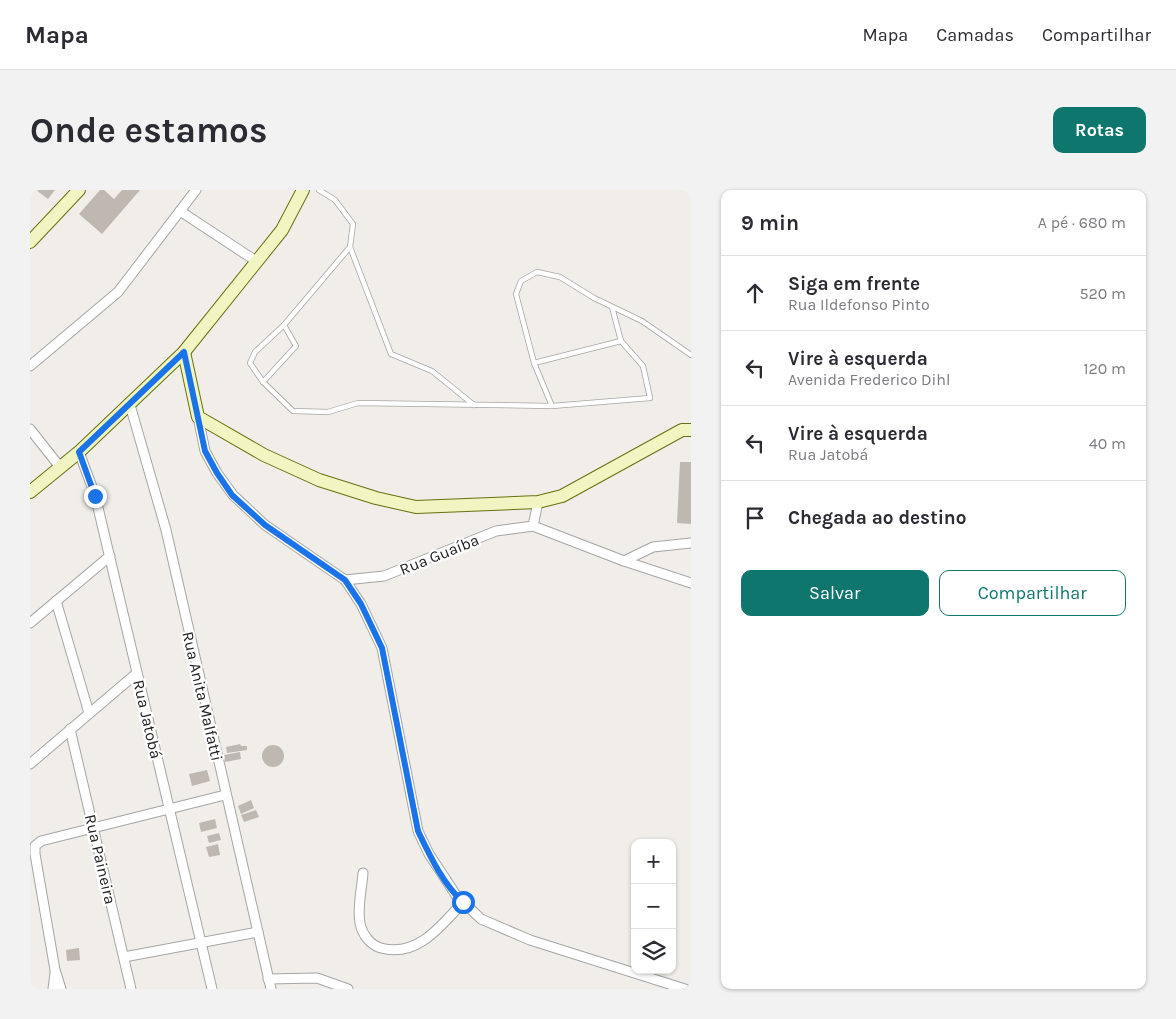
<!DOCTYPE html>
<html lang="pt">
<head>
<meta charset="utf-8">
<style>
  :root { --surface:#fff; --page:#f2f2f3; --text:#2b2b33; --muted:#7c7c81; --line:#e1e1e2; --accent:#0f766e }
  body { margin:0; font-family:Karla,sans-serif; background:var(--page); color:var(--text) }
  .controls { position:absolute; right:15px; bottom:15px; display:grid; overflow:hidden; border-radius:10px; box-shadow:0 1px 4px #0004 }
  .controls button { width:45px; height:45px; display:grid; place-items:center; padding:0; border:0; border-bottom:1px solid var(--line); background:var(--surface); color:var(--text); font:25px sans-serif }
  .stop { position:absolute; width:15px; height:15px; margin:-11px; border:4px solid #1a73e8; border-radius:50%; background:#fff }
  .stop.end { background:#1a73e8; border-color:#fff; box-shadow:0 1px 5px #0008 }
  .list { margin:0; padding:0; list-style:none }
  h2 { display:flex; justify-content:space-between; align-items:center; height:65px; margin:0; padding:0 20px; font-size:21px }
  h2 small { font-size:16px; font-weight:400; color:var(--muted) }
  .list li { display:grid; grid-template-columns:32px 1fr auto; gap:15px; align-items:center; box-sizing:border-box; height:75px; padding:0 20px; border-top:1px solid var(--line) }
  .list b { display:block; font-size:19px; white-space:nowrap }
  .list p { margin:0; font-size:16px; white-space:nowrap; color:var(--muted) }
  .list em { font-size:16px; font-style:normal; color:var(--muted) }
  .actions { display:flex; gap:10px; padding:15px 20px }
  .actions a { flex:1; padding:11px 0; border:1px solid var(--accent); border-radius:10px; text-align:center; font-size:18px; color:var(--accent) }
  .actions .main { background:var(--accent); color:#fff }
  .icon { flex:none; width:28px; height:28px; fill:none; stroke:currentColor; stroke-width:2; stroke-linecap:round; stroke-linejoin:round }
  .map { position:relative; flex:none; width:661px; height:799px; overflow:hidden; border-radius:10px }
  header { display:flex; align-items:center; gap:30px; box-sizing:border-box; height:70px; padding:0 25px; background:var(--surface); border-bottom:1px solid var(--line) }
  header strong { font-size:24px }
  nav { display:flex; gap:28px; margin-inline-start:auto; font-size:18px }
  .intro { display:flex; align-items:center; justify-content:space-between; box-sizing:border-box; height:120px; padding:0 30px }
  h1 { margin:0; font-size:35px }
  .button { padding:12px 22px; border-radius:10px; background:var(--accent); color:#fff; font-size:18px; font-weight:700 }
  main { display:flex; gap:30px; padding:0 30px }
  aside { flex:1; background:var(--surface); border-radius:10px; box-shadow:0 1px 4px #0004 }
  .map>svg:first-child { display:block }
  .building { fill:#beb8b1 }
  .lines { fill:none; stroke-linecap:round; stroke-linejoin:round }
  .lane-casing { stroke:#a5a5a5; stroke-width:6 }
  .street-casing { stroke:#a5a5a5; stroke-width:11 }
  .secondary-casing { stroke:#65720e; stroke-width:14 }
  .lane { stroke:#fff; stroke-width:4.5 }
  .street { stroke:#fff; stroke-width:9 }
  .secondary { stroke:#f1f5c2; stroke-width:12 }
  .route { stroke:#1a73e8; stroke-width:6 }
  .labels { text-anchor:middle; stroke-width:4.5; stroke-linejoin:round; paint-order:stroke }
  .street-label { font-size:16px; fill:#212121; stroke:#fff }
</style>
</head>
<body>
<header>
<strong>Mapa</strong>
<nav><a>Mapa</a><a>Camadas</a><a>Compartilhar</a></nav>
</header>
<div class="intro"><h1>Onde estamos</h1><a class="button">Rotas</a></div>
<main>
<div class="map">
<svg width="661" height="799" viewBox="0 0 661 799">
  <rect width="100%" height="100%" fill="#f1eee9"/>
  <!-- building -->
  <g class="building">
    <polygon points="6,0 25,0 18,9"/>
    <polygon points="70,0 74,0 84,9 92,0 110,0 72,44 49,24"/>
    <polygon points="650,272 661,272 661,334 647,333"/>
    <polygon points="210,554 211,556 217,556 217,560 197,563 196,557"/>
    <circle cx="243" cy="566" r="11"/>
    <polygon points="210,562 211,569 195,572 194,565"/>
    <polygon points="177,580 180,591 162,596 159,584"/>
    <polygon points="221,610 224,618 211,624 208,616"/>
    <polygon points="226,620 229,627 214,632 211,625"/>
    <polygon points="185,629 187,638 171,642 169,633"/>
    <polygon points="189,643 191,650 179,653 177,646"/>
    <polygon points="188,654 190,665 179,667 176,657"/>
    <polygon points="49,758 50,770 37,771 36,760"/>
  </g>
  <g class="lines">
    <!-- lane casing -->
    <g class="lane-casing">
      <g id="lane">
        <polyline points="289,0 305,10 323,34 320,57 254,135 225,162 220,173 233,192 263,221 298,222 328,213 522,216 620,208 613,176 591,151"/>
        <polyline points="320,57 361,164 402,181 444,215"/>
        <polyline points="504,173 591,151 582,117"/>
        <polyline points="233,192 266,156 254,135"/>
        <polyline points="522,216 504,173 486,104 491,91 507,82 530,87 564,108 612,131 661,165"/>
      </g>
    </g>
    <!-- street casing -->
    <g class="street-casing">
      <g id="street">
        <polyline points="150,21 226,71"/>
        <polyline points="0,176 88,102 166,0"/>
        <polyline points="100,215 136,340 241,799"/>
        <polyline points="168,227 175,261 187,283 203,305 235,335 315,390 331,414 352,458 388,641 399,664 426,705 451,729 500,750 655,799"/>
        <polyline points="0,239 30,277"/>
        <polyline points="49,262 65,305 182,799"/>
        <polyline points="503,336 508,312"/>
        <polyline points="594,371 623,357 661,353"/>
        <polyline points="315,390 354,386 466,341 503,336 594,371 661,393"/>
        <polyline points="26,411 59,523"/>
        <polyline points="0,433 80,366"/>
        <polyline points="40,539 101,799"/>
        <polyline points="0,574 107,483"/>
        <path d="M333 683C332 698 327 718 330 733 332 744 340 755 351 758 387 768 411 736 433 712"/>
        <polyline points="94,767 228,742"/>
        <polyline points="238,789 287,788 318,799"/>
        <polyline points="23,799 25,783"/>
        <polyline points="31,799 25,780 5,664 5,656 11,651 195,605"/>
      </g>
    </g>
    <!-- secondary casing -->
    <g class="secondary-casing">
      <g id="secondary">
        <polyline points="0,52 49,0"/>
        <polyline points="154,162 168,227 234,265 289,290 346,308 386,317 508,312 532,306 652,240 661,240"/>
        <polyline points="0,302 49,262 154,162 252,40 273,0"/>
      </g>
    </g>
    <!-- lane -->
    <use href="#lane" class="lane"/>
    <!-- street -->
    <use href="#street" class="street"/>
    <!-- secondary -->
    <use href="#secondary" class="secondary"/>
  </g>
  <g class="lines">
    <!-- route -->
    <path class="route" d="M65 306 49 262 154 162 175 261 187 283 202 305 235 335 315 390 331 414 352 458 388 641C400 666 413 694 433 712"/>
  </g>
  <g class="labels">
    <!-- street labels -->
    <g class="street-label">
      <text transform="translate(409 364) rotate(-22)" y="6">Rua Guaíba</text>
      <text transform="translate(173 506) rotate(77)" y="6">Rua Anita Malfatti</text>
      <text transform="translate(118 529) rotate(77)" y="6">Rua Jatobá</text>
      <text transform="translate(71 669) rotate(77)" y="6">Rua Paineira</text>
    </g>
  </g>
</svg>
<div class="controls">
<button>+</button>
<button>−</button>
<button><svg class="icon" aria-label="layers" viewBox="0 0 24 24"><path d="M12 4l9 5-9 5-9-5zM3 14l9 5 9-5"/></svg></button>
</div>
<div class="stop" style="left:433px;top:712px"></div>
<div class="stop end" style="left:65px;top:306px"></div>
</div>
<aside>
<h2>9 min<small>A pé · 680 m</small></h2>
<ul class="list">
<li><svg class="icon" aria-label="ahead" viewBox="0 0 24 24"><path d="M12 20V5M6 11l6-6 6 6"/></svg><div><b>Siga em frente</b><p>Rua Ildefonso Pinto</p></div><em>520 m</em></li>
<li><svg class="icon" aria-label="left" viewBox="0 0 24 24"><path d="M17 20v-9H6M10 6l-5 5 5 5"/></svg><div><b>Vire à esquerda</b><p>Avenida Frederico Dihl</p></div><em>120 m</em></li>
<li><svg class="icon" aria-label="left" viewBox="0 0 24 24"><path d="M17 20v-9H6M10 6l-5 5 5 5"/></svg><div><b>Vire à esquerda</b><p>Rua Jatobá</p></div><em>40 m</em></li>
<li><svg class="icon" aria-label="arrive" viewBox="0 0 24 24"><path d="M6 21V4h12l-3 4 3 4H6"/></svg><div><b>Chegada ao destino</b></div></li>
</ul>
<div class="actions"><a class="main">Salvar</a><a>Compartilhar</a></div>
</aside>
</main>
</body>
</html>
